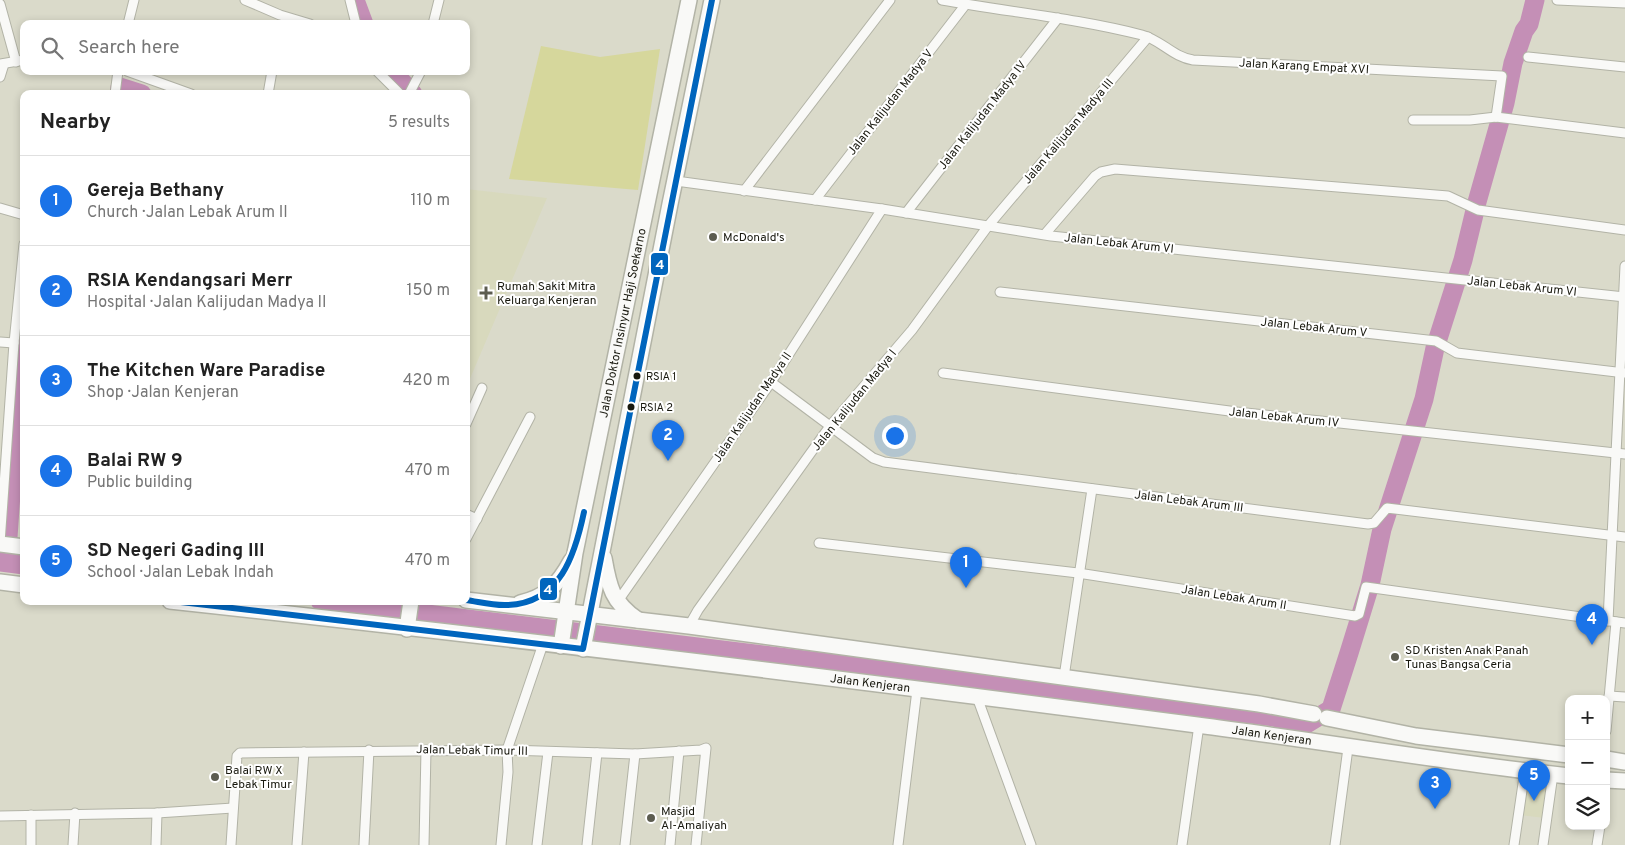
<!DOCTYPE html>
<html lang="en">
<head>
<meta charset="utf-8">
<style>
  :root { --surface:#fff; --page:#f6f6f6; --text:#222; --muted:#767676; --line:#e0e0e0; --accent:#1a73e8 }
  body { margin:0; font-family:Overpass,sans-serif; background:var(--page); color:var(--text) }
  .controls { position:absolute; right:15px; bottom:15px; display:grid; overflow:hidden; border-radius:10px; box-shadow:0 2px 8px #0003 }
  .controls button { width:45px; height:45px; display:grid; place-items:center; padding:0; border:0; border-bottom:1px solid var(--line); background:var(--surface); color:var(--text); font:25px sans-serif }
  .you { position:absolute; left:894px; top:435px; width:18px; height:18px; margin:-12px; border:4px solid #fff; border-radius:50%; background:#1a73e8; box-shadow:0 0 0 8px #1a73e833 }
  .badge { display:grid; place-items:center; width:32px; height:32px; border-radius:50%; background:var(--accent); color:#fff; font-size:16px; font-weight:700 }
  .pin { position:absolute; translate:-50% -41px; filter:drop-shadow(0 1px 2px #0008) }
  .pin::after { content:''; position:absolute; top:26px; width:18px; height:15px; background:inherit; clip-path:polygon(0 0,100% 0,50% 100%) }
  .list { margin:0; padding:0; list-style:none }
  h2 { display:flex; justify-content:space-between; align-items:center; height:65px; margin:0; padding:0 20px; font-size:21px }
  h2 small { font-size:16px; font-weight:400; color:var(--muted) }
  .list li { display:grid; grid-template-columns:32px 1fr auto; gap:15px; align-items:center; box-sizing:border-box; height:90px; padding:0 20px; border-top:1px solid var(--line) }
  .list b { display:block; font-size:19px; white-space:nowrap }
  .list p { margin:0; font-size:16px; white-space:nowrap; color:var(--muted) }
  .list em { font-size:16px; font-style:normal; color:var(--muted) }
  .icon { flex:none; width:28px; height:28px; fill:none; stroke:currentColor; stroke-width:2; stroke-linecap:round; stroke-linejoin:round }
  .map { position:relative; flex:none; width:1625px; height:845px; overflow:hidden }
  .search { position:absolute; background:var(--surface); box-shadow:0 2px 8px #0003; left:20px; top:20px; width:450px; height:55px; display:flex; align-items:center; gap:12px; box-sizing:border-box; padding:0 18px; border-radius:10px; color:var(--muted); font-size:19px }
  .panel { position:absolute; background:var(--surface); box-shadow:0 2px 8px #0003; left:20px; top:90px; width:450px; height:515px; border-radius:10px }
  .map>svg:first-child { display:block }
  .built { fill:#d8d9bd }
  .green { fill:#d6d79c }
  .lines { fill:none; stroke-linecap:round; stroke-linejoin:round }
  .river { stroke:#c48fb6; stroke-width:19 }
  .street-casing { stroke:#b2b3a6; stroke-width:11 }
  .primary-casing { stroke:#b2b3a6; stroke-width:18 }
  .street { stroke:#f9f9f7; stroke-width:9 }
  .primary { stroke:#f9f9f7; stroke-width:15 }
  .bus-1-casing { stroke:#fff; stroke-width:10 }
  .bus-1 { stroke:#0065bd; stroke-width:6 }
  .poi-dot { fill:#5c5c50; stroke:#fff; stroke-width:2 }
  .bus-dot { fill:#18180e; stroke:#fff; stroke-width:2 }
  .labels { text-anchor:middle; stroke-width:4; stroke-linejoin:round; paint-order:stroke }
  .bus-label { font-size:11px; fill:#18180e; stroke:#fff; text-anchor:start }
  .street-label { font-size:12px; fill:#18180e; stroke:#fff }
  .poi-label { font-size:12px; fill:#18180e; stroke:#fff; text-anchor:start }
  .line-badge { stroke:#fff; stroke-width:2 }
  .badge-label { font-size:14px; text-anchor:middle; font-weight:bold; fill:#fff }
</style>
</head>
<body>
<div class="map">
<svg width="1625" height="845" viewBox="0 0 1625 845">
  <rect width="100%" height="100%" fill="#dadaca"/>
  <!-- built -->
  <g class="built">
    <polygon points="466,189 547,198 466,388"/>
    <polygon points="1525,780 1545,783 1548,787 1545,818 1520,815"/>
  </g>
  <!-- green -->
  <polygon class="green" points="541,46 600,57 660,49 638,190 509,179"/>
  <g class="lines">
    <!-- river -->
    <g class="river">
      <polyline points="355,0 364,24"/>
      <polyline points="392,71 413,94"/>
      <polyline points="119,94 120,87 142,94"/>
      <polyline points="8,537 24,308"/>
      <polyline points="0,562 24,565"/>
      <polyline points="320,601 1274,717 1305,725 1331,709 1349,653 1370,585 1382,529 1424,399 1435,348 1463,260 1477,202 1505,103 1513,63 1524,31 1529,24 1535,0"/>
    </g>
    <!-- street casing -->
    <g class="street-casing">
      <g id="street">
        <polyline points="245,0 280,15 310,24"/>
        <polyline points="350,0 356,24"/>
        <path d="M942 0C1008 12 1076 18 1142 35 1161 40 1173 57 1193 60L1502 76 1496 117"/>
        <polyline points="1557,0 1625,3"/>
        <polyline points="0,4 16,62"/>
        <polyline points="128,24 134,0"/>
        <polyline points="433,24 439,0"/>
        <polyline points="1528,57 1625,67"/>
        <polyline points="0,64 24,60"/>
        <polyline points="127,71 191,94"/>
        <polyline points="377,71 400,94"/>
        <polyline points="0,77 4,64"/>
        <polyline points="115,94 118,71"/>
        <polyline points="268,94 272,71"/>
        <polyline points="409,94 421,71"/>
        <polyline points="1413,120 1470,120 1496,117 1625,133"/>
        <polyline points="676,181 882,209 1051,236 1625,297"/>
        <polyline points="744,191 890,0"/>
        <polyline points="815,200 966,4"/>
        <polyline points="0,208 24,215"/>
        <polyline points="906,213 1058,18"/>
        <polyline points="1045,234 1095,176 1101,172 1115,169 1448,196 1478,210 1625,230"/>
        <polyline points="1000,292 1436,341 1457,353 1625,373"/>
        <polyline points="0,342 14,343"/>
        <polyline points="943,373 1237,412 1625,454"/>
        <polyline points="771,382 873,458 884,462 1368,524 1374,523 1387,508 1625,537"/>
        <polyline points="466,424 482,388"/>
        <polyline points="466,514 477,519"/>
        <polyline points="466,539 530,417"/>
        <polyline points="0,543 14,343 24,244"/>
        <polyline points="819,543 1078,573 1355,616 1359,614 1366,587 1625,623"/>
        <polyline points="618,601 771,382 882,209"/>
        <polyline points="1608,621 1625,266"/>
        <polyline points="689,626 698,610 830,426 912,330 988,226 1148,37"/>
        <polyline points="1064,677 1092,489"/>
        <polyline points="1609,696 1625,697"/>
        <polyline points="977,697 1031,845"/>
        <polyline points="1606,731 1616,622"/>
        <polyline points="0,816 157,813 233,808"/>
        <polyline points="31,845 31,815"/>
        <polyline points="73,845 75,813"/>
        <polyline points="156,845 157,813"/>
        <polyline points="231,845 237,756 240,753 507,750 635,754 701,750 706,748 696,845"/>
        <polyline points="297,845 304,752"/>
        <polyline points="364,845 369,750"/>
        <polyline points="424,845 426,750"/>
        <polyline points="501,845 508,772 507,750 543,644"/>
        <polyline points="537,845 548,752"/>
        <polyline points="587,845 597,753"/>
        <polyline points="625,845 635,754"/>
        <polyline points="670,845 679,751"/>
        <polyline points="898,845 917,690"/>
        <polyline points="1182,845 1199,725"/>
        <polyline points="1335,845 1348,748"/>
        <polyline points="1514,845 1525,770"/>
        <polyline points="1543,845 1553,774"/>
        <polyline points="1597,845 1600,826"/>
      </g>
    </g>
    <!-- primary casing -->
    <g class="primary-casing">
      <g id="primary">
        <polyline points="0,544 24,547"/>
        <path d="M604 558C609 587 612 602 638 620"/>
        <polyline points="0,582 24,585"/>
        <polyline points="466,600 689,626 1259,704 1314,714"/>
        <path id="s1" d="M170 601C513 638 855 680 1197 725 1321 741 1444 762 1569 776"/>
        <path d="M520 603C546 597 558 585 571 561"/>
        <polyline points="407,629 411,601"/>
        <path id="s2" d="M561 646 575 553 689 0"/>
        <polyline points="583,649 670,204 712,0"/>
        <polyline points="1327,718 1416,736 1569,755"/>
        <polyline points="1606,759 1625,762"/>
        <polyline points="1606,780 1625,781"/>
      </g>
    </g>
    <!-- street -->
    <use href="#street" class="street"/>
    <!-- primary -->
    <use href="#primary" class="primary"/>
    <!-- bus-1 casing -->
    <g class="bus-1-casing">
      <g id="bus-1">
        <path d="M466 600C480 602 494 606 508 605 560 603 575 555 584 512"/>
        <polyline points="172,601 583,649 712,0"/>
      </g>
    </g>
    <!-- bus-1 -->
    <use href="#bus-1" class="bus-1"/>
  </g>
  <!-- markers -->
  <g class="poi-dot">
    <circle cx="713" cy="237" r="5"/>
    <path d="M483.5 285.5h5v5h5v5h-5v5h-5v-5h-5v-5h5z"/>
    <circle cx="1395" cy="657" r="5"/>
    <circle cx="215" cy="777" r="5"/>
    <circle cx="651" cy="818" r="5"/>
  </g>
  <g class="bus-dot">
    <circle cx="637" cy="376" r="4.5"/>
    <circle cx="631" cy="407" r="4.5"/>
  </g>
  <g class="labels">
    <!-- bus labels -->
    <g class="bus-label">
      <text x="646" y="380">RSIA 1</text>
      <text x="640" y="411">RSIA 2</text>
    </g>
    <!-- street labels -->
    <g class="street-label">
      <text transform="translate(1304 66) rotate(3)" y="4">Jalan Karang Empat XVI</text>
      <text transform="translate(890 102) rotate(-52)" y="4">Jalan Kalijudan Madya V</text>
      <text transform="translate(982 115) rotate(-52)" y="4">Jalan Kalijudan Madya IV</text>
      <text transform="translate(1068 131) rotate(-50)" y="4">Jalan Kalijudan Madya III</text>
      <text transform="translate(1119 243) rotate(6)" y="4">Jalan Lebak Arum VI</text>
      <text transform="translate(1522 286) rotate(6)" y="4">Jalan Lebak Arum VI</text>
      <text dy="4" stroke="none"><textPath href="#s2" startOffset="329">Jalan Doktor Insinyur Haji Soekarno</textPath></text>
      <text transform="translate(1314 327) rotate(6)" y="4">Jalan Lebak Arum V</text>
      <text transform="translate(854 400) rotate(-51)" y="4">Jalan Kalijudan Madya I</text>
      <text transform="translate(752 407) rotate(-56)" y="4">Jalan Kalijudan Madya II</text>
      <text transform="translate(1284 417) rotate(6)" y="4">Jalan Lebak Arum IV</text>
      <text transform="translate(1189 501) rotate(7)" y="4">Jalan Lebak Arum III</text>
      <text transform="translate(1234 597) rotate(9)" y="4">Jalan Lebak Arum II</text>
      <text dy="4" stroke="none"><textPath href="#s1" startOffset="705">Jalan Kenjeran</textPath></text>
      <text dy="4" stroke="none"><textPath href="#s1" startOffset="1110">Jalan Kenjeran</textPath></text>
      <text transform="translate(472 750) rotate(1)" y="4">Jalan Lebak Timur III</text>
    </g>
    <!-- poi labels -->
    <g class="poi-label">
      <text x="723" y="241">McDonald's</text>
      <text x="497" y="290">Rumah Sakit Mitra<tspan x="497" dy="14">Keluarga Kenjeran</tspan></text>
      <text x="1405" y="654">SD Kristen Anak Panah<tspan x="1405" dy="14">Tunas Bangsa Ceria</tspan></text>
      <text x="225" y="774">Balai RW X<tspan x="225" dy="14">Lebak Timur</tspan></text>
      <text x="661" y="815">Masjid<tspan x="661" dy="14">Al-Amaliyah</tspan></text>
    </g>
  </g>
  <g class="line-badge">
    <rect x="650" y="252" width="19" height="24" rx="5" fill="#0065bd"/>
    <rect x="539" y="577" width="19" height="24" rx="5" fill="#0065bd"/>
  </g>
  <g class="badge-label">
    <text x="660" y="269">4</text>
    <text x="548" y="594">4</text>
  </g>
</svg>
<div class="controls">
<button>+</button>
<button>−</button>
<button><svg class="icon" aria-label="layers" viewBox="0 0 24 24"><path d="M12 4l9 5-9 5-9-5zM3 14l9 5 9-5"/></svg></button>
</div>
<div class="you"></div>
<div class="pin badge" style="left:966px;top:588px">1</div>
<div class="pin badge" style="left:668px;top:461px">2</div>
<div class="pin badge" style="left:1435px;top:809px">3</div>
<div class="pin badge" style="left:1592px;top:645px">4</div>
<div class="pin badge" style="left:1534px;top:801px">5</div>
<div class="search"><svg class="icon" aria-label="search" viewBox="0 0 24 24"><circle cx="10" cy="10" r="6"/><path d="M15 15l6 6"/></svg>Search here</div>
<section class="panel">
<h2>Nearby<small>5 results</small></h2>
<ul class="list">
<li><span class="badge">1</span><div><b>Gereja Bethany</b><p>Church · Jalan Lebak Arum II</p></div><em>110 m</em></li>
<li><span class="badge">2</span><div><b>RSIA Kendangsari Merr</b><p>Hospital · Jalan Kalijudan Madya II</p></div><em>150 m</em></li>
<li><span class="badge">3</span><div><b>The Kitchen Ware Paradise</b><p>Shop · Jalan Kenjeran</p></div><em>420 m</em></li>
<li><span class="badge">4</span><div><b>Balai RW 9</b><p>Public building</p></div><em>470 m</em></li>
<li><span class="badge">5</span><div><b>SD Negeri Gading III</b><p>School · Jalan Lebak Indah</p></div><em>470 m</em></li>
</ul>
</section>
</div>
</body>
</html>
